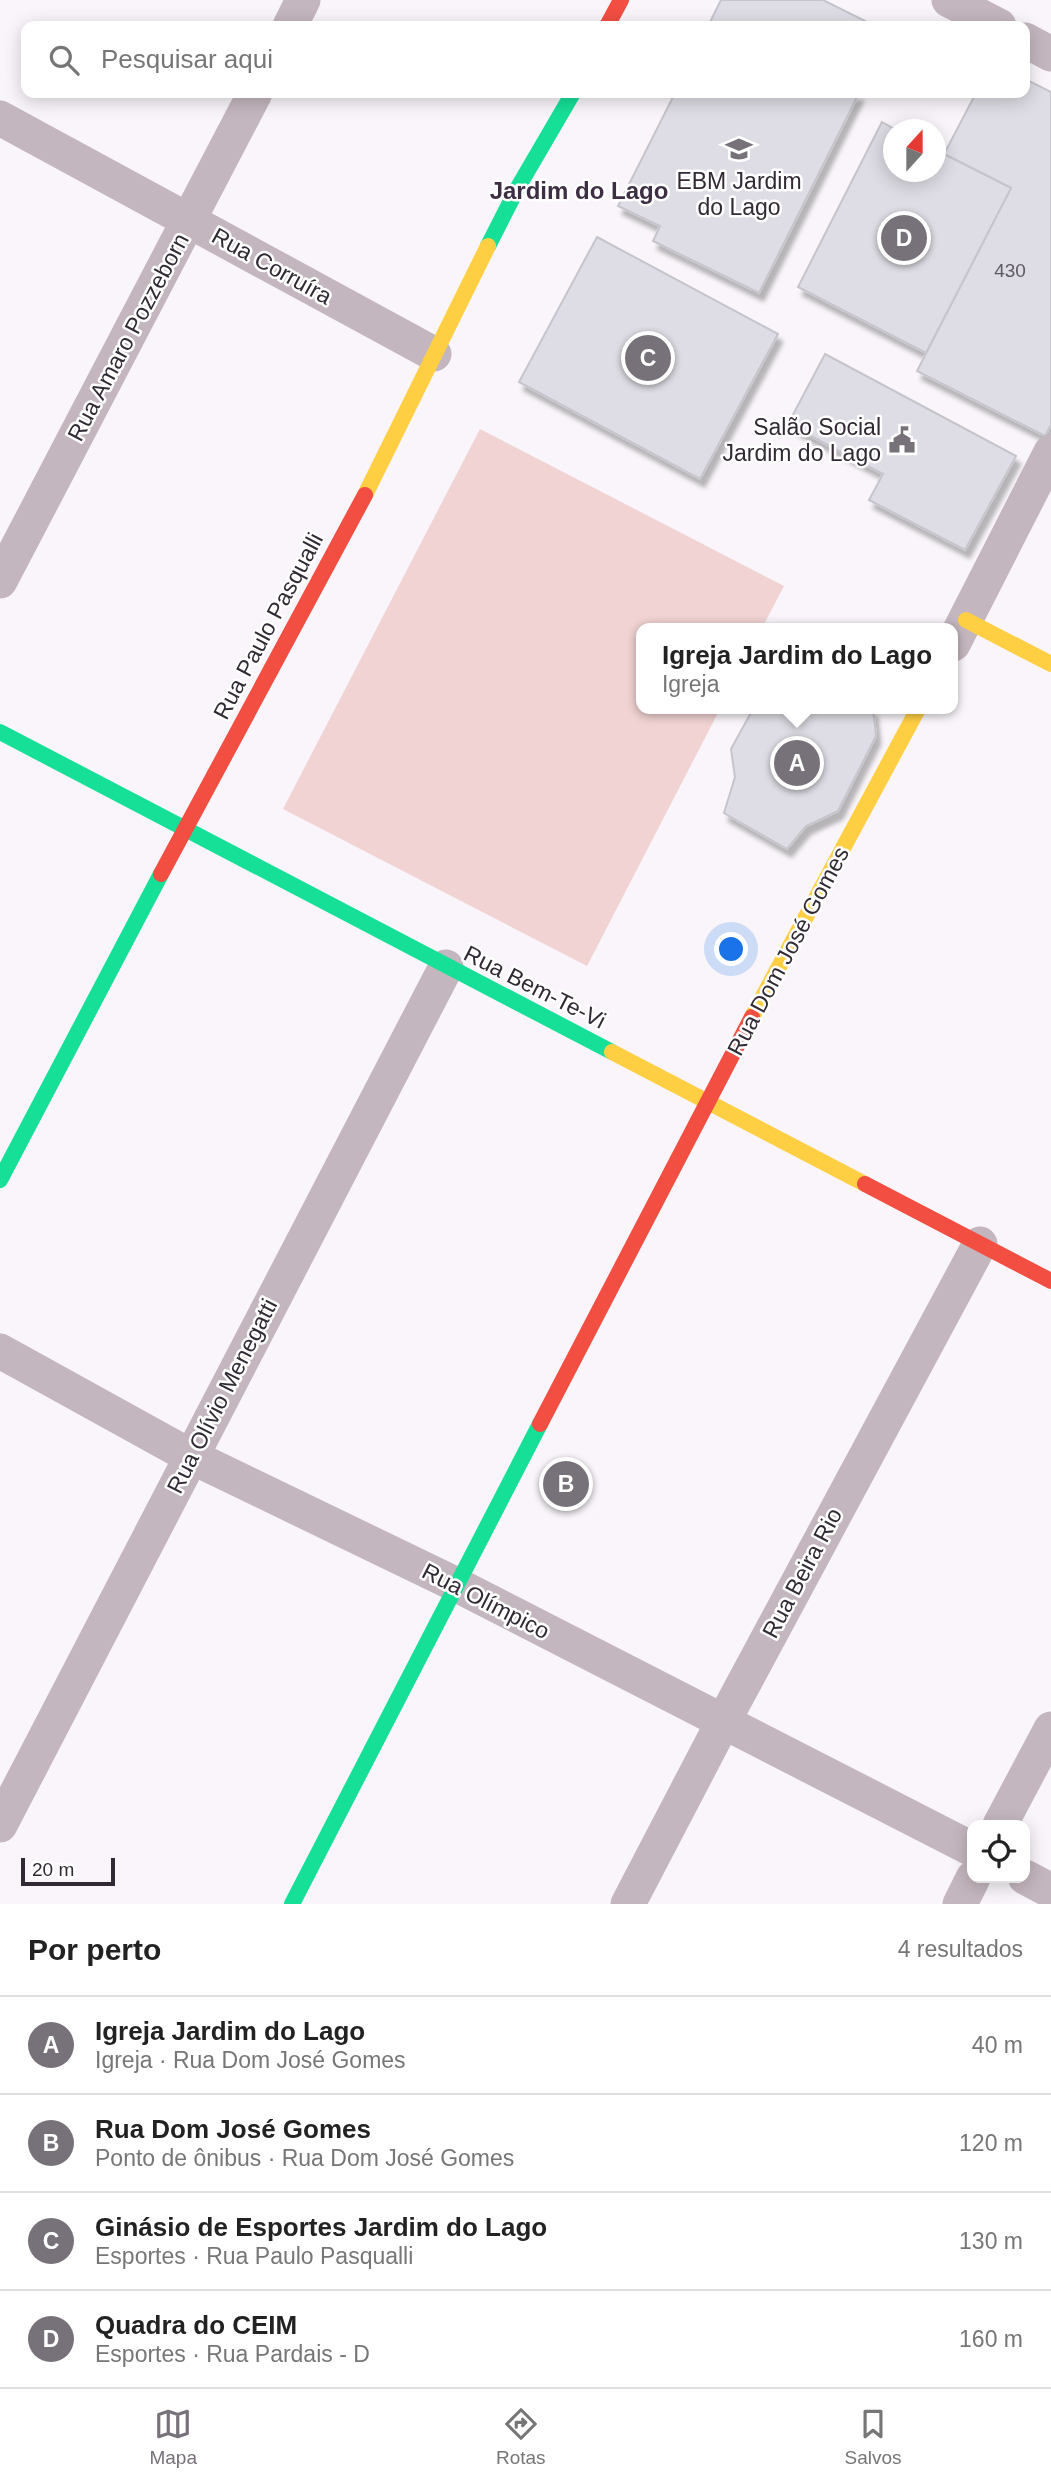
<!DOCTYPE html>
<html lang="pt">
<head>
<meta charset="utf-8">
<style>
  :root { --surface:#fff; --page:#f6f6f6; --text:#222; --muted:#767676; --line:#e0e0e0; --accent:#777179 }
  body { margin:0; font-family:Arial,sans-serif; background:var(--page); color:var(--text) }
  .controls { position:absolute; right:21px; bottom:21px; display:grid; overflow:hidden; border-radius:14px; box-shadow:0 4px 18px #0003 }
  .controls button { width:63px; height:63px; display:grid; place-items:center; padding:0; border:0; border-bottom:2px solid var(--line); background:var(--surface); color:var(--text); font:35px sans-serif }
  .compass { position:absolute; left:883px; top:119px; width:63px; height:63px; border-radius:50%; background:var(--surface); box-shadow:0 4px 18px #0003; rotate:21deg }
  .scale { position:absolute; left:21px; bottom:18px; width:94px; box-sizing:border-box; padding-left:7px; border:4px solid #312a34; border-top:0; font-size:19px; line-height:24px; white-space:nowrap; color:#312a34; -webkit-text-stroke:5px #fff; paint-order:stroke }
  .you { position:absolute; left:732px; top:950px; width:24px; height:24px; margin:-18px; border:5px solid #fff; border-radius:50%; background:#1a73e8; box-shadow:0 0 0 10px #1a73e833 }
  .badge { display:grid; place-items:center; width:46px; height:46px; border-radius:50%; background:var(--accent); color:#fff; font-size:23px; font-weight:700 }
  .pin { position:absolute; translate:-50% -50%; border:4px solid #fff; box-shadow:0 2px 7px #0006 }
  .popup { position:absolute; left:636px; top:623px; width:322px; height:91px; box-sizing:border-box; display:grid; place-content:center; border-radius:14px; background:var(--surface); filter:drop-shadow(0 2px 5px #0005); font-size:23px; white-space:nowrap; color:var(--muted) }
  .popup b { font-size:26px; color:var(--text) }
  .popup::after { content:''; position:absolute; left:50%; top:100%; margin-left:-14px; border:14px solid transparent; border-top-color:var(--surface) }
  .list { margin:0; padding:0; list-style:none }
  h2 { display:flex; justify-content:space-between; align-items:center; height:91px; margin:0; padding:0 28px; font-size:30px }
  h2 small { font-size:23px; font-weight:400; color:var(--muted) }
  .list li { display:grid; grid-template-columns:46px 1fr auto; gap:21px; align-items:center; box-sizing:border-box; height:98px; padding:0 28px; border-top:2px solid var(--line) }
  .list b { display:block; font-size:26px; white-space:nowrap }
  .list p { margin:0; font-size:23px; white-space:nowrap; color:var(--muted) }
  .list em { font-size:23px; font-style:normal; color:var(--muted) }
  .icon { flex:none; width:38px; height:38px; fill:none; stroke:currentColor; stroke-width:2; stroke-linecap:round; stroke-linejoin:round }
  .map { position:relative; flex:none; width:1051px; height:1904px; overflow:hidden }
  .search { position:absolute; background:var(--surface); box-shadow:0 4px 18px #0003; left:21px; right:21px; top:21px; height:77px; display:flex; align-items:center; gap:18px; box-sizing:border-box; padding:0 24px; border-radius:14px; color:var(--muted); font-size:26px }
  .sheet { height:483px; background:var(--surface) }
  nav { display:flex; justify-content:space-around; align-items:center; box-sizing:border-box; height:98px; border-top:2px solid var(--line); background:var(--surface); font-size:19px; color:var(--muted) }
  nav a { display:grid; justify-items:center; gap:4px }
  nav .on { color:var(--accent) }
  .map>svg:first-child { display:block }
  .green { fill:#f0d3d2 }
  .building { fill:#dedde5; stroke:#c6c4cc; stroke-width:2; filter:url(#shadow) }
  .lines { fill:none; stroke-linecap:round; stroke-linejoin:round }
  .street { stroke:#c4b6be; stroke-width:35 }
  .fast { stroke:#16e098; stroke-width:16 }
  .slow { stroke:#ffcf43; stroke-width:16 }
  .jam { stroke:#f24e42; stroke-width:16 }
  .labels { text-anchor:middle; stroke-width:5; stroke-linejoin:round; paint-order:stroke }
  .number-label { font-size:19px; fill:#5d5861 }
  .poi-label { font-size:23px; fill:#312a34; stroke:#fff }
  .street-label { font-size:23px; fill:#312a34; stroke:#fff }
  .neighbourhood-label { font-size:24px; font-weight:bold; fill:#3d2e43; stroke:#fff }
</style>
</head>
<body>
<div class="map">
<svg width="1051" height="1904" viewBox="0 0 1051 1904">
  <defs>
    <filter id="shadow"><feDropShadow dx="4.5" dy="8" stdDeviation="2" flood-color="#0004"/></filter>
  </defs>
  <rect width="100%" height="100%" fill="#f9f5fa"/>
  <!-- green -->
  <polygon class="green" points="480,429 784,586 762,628 641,628 641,709 720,709 587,966 283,809"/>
  <!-- building -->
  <g class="building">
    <polygon points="721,0 823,0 875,26 708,26"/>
    <polygon points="1025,79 1051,92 1051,425 1045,436 917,371 1011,188 944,154 976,93 1025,93"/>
    <polygon points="675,93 859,93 759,293 653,241 660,226 618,206"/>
    <polygon points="882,122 896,130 894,130 894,172 936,172 936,150 1011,188 926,353 798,287"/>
    <polygon points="597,237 778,334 700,479 519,382"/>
    <polygon points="825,354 1016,456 965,550 869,500 883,474 788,424"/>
    <polygon points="753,709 873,709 876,736 838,811 806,826 787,849 724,813 735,777 731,749"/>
  </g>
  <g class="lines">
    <!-- street -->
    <g class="street">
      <polyline points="949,0 999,26"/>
      <polyline points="290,26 303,0"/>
      <polyline points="1025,40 1051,54"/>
      <polyline points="0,118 434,354"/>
      <polyline points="0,581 255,93"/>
      <polyline points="953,644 1051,452"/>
      <polyline points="0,1351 190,1456 457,1585 972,1849"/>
      <polyline points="0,1825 446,967"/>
      <polyline points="1000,1825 1051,1729"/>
      <polyline points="1025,1877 1051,1891"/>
      <polyline points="628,1904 723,1722 980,1244"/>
      <polyline points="960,1904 973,1878"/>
    </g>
    <!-- fast -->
    <g class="fast">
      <polyline points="488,246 517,189 573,93"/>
      <polyline points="0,732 612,1052"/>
      <polyline points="0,1180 161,874"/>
      <polyline points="292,1904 540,1424"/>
    </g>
    <!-- slow -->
    <g class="slow">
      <polyline points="365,495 488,246"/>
      <polyline points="966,620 1051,664"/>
      <polyline points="752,1017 918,709"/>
      <polyline points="612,1052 865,1184"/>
    </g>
    <!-- jam -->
    <g class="jam">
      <polyline points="607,26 621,0"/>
      <polyline points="161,874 365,495"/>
      <polyline points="865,1184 1051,1281"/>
      <polyline points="540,1424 752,1017"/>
    </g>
  </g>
  <!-- icons -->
  <defs>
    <g id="school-bare" transform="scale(2.1)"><path d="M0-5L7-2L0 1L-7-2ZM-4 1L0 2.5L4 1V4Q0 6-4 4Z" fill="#777179" stroke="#fff" stroke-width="2.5" paint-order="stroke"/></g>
    <g id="civic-bare" transform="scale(2.1)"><path d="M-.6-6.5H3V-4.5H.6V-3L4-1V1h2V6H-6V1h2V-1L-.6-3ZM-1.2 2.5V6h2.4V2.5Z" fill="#777179" stroke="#fff" stroke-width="2.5" paint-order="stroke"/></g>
  </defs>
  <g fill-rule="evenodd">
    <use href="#school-bare" x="739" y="149"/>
    <use href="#civic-bare" x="902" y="440"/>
  </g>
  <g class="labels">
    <!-- number labels -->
    <g class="number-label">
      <text x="1010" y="277">430</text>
    </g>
    <!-- poi labels -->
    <g class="poi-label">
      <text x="739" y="189">EBM Jardim<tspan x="739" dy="26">do Lago</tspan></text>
      <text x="881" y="435" text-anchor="end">Salão Social<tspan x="881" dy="26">Jardim do Lago</tspan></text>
    </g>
    <!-- street labels -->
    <g class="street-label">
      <text transform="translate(272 266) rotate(29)" y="8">Rua Corruíra</text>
      <text transform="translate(128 337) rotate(-62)" y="8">Rua Amaro Pozzeborn</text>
      <text transform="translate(268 626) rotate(-62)" y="8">Rua Paulo Pasqualli</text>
      <text transform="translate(788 951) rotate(-62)" y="8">Rua Dom José Gomes</text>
      <text transform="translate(535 987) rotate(27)" y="8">Rua Bem-Te-Vi</text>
      <text transform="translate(222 1396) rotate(-63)" y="8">Rua Olívio Menegatti</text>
      <text transform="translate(802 1573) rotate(-62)" y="8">Rua Beira Rio</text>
      <text transform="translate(486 1601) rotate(27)" y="8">Rua Olímpico</text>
    </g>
    <!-- neighbourhood labels -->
    <g class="neighbourhood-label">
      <text x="579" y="199">Jardim do Lago</text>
    </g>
  </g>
</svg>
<div class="controls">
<button><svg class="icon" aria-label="locate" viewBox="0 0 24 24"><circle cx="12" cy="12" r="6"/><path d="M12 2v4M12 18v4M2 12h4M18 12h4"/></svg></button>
</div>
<svg class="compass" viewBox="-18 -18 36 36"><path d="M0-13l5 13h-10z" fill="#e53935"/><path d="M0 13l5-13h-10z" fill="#767676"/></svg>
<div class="scale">20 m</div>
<div class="you"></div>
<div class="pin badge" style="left:797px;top:763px">A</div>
<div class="popup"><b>Igreja Jardim do Lago</b>Igreja</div>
<div class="pin badge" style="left:566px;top:1484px">B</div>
<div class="pin badge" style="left:648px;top:358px">C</div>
<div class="pin badge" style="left:904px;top:238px">D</div>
<div class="search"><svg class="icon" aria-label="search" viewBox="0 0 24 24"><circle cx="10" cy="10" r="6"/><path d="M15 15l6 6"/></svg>Pesquisar aqui</div>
</div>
<section class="sheet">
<h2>Por perto<small>4 resultados</small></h2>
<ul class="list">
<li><span class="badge">A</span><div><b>Igreja Jardim do Lago</b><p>Igreja · Rua Dom José Gomes</p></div><em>40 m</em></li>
<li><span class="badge">B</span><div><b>Rua Dom José Gomes</b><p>Ponto de ônibus · Rua Dom José Gomes</p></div><em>120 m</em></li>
<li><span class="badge">C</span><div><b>Ginásio de Esportes Jardim do Lago</b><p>Esportes · Rua Paulo Pasqualli</p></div><em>130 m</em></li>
<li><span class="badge">D</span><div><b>Quadra do CEIM</b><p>Esportes · Rua Pardais - D</p></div><em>160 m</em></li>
</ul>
</section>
<nav>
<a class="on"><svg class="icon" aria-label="map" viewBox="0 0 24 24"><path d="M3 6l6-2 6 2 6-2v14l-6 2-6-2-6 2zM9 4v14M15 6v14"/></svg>Mapa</a>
<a><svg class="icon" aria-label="directions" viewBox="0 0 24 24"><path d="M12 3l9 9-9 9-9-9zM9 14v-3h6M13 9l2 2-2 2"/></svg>Rotas</a>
<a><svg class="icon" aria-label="saved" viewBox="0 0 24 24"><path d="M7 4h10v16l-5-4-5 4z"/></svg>Salvos</a>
</nav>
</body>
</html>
